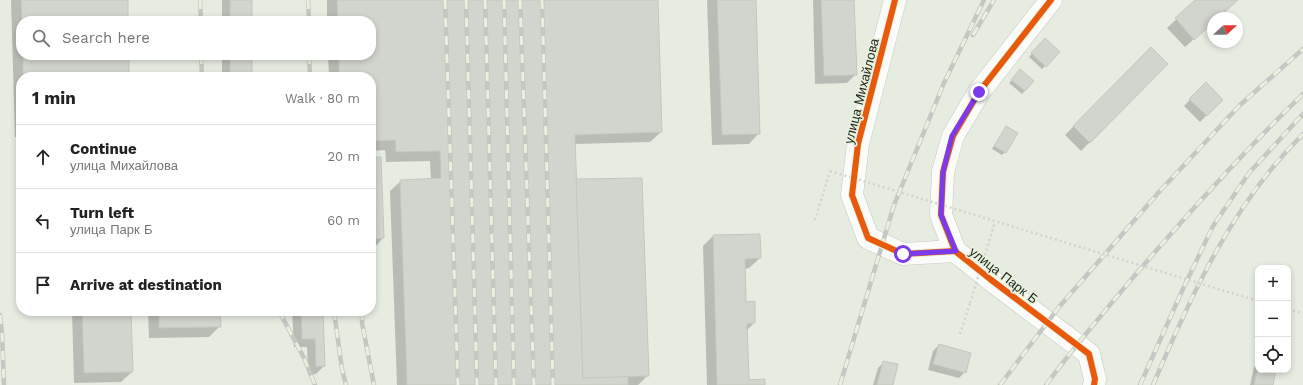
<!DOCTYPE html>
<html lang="en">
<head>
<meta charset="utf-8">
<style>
  :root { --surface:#fff; --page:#f6f6f6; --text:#222; --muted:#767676; --line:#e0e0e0 }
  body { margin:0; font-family:"Work Sans",sans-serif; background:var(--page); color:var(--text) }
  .controls { position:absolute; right:12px; bottom:12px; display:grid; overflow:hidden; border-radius:8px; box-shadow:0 2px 6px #0003 }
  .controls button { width:36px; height:36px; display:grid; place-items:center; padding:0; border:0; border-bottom:1px solid var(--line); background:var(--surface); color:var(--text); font:20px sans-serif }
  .compass { position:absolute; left:1207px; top:12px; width:36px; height:36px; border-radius:50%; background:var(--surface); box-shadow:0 2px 6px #0003; rotate:68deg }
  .stop { position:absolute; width:12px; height:12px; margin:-9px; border:3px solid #7c3aed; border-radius:50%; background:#fff }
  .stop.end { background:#7c3aed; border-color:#fff; box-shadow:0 1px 4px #0008 }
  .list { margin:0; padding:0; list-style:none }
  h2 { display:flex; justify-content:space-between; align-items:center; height:52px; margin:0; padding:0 16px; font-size:17px }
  h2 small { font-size:13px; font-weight:400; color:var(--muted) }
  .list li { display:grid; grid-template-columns:26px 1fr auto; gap:12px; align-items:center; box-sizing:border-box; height:64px; padding:0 16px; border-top:1px solid var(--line) }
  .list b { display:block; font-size:15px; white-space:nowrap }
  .list p { margin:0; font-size:13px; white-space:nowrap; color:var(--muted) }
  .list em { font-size:13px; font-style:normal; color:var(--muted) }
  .icon { flex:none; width:22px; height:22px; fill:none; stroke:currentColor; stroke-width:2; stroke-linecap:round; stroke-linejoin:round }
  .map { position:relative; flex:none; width:1303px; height:385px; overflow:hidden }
  .search { position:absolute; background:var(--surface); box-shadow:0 2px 6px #0003; left:16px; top:16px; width:360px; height:44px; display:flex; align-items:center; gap:10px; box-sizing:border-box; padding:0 14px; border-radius:16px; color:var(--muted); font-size:15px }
  .panel { position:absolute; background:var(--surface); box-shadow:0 2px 6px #0003; left:16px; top:72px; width:360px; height:244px; border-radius:16px }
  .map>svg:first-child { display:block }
  .shadow { fill:#0003 }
  .building { fill:#d2d5cd; stroke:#c3c8bf }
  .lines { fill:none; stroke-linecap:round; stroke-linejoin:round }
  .minor-casing { stroke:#c5cac1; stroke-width:23 }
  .path { stroke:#d2d3d0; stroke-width:2.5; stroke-dasharray:2 3; stroke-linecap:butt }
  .minor { stroke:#fbfcfa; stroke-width:22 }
  .rail-casing { stroke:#c5c7c3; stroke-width:4.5 }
  .rail { stroke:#e7f1dc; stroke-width:3; stroke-dasharray:9; stroke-linecap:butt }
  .path-bridge { stroke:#d2d3d0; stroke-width:2.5; stroke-dasharray:2 3; stroke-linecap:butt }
  .cycleway-casing { stroke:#e7f1dc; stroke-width:8 }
  .cycleway { stroke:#e8590c; stroke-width:6 }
  .route { stroke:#7c3aed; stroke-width:5 }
  .labels { text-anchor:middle; stroke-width:3.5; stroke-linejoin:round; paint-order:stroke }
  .street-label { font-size:13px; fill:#252821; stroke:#e7f1dc }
</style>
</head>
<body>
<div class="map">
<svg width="1303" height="385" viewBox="0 0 1303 385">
  <rect width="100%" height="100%" fill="#e7ece1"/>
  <!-- shadow -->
  <g class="shadow">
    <polygon points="11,0 127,0 127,21 21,21 21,55 128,55 129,77 21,77 21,137 15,137"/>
    <rect x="222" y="0" width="29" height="21"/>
    <polygon points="327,0 657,0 661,132 650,142 574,144 575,181 648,375 638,385 397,385 390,191 401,181 431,180 430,161 386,162 385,150 371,151 371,77 329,77 328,55 371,55 371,21 327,21"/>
    <polygon points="707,0 755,0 759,133 749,144 712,145"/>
    <polygon points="813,0 853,0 856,74 847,83 815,84"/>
    <polygon points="1197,0 1238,0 1218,18 1213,18 1213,22 1185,47 1167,28"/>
    <polygon points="1045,39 1059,52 1042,69 1029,57"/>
    <polygon points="1151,48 1167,64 1081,151 1065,135"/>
    <rect x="222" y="55" width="29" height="22"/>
    <polygon points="1017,74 1032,81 1022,94 1009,83"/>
    <polygon points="1206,83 1222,100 1200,122 1184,106"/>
    <polygon points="1006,127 1005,152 1002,155 992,149"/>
    <polygon points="371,158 383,238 375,247 371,247"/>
    <polygon points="713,236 760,258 749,268 744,269 746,303 754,323 746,331 748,381 764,385 707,385 703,246"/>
    <polygon points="72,311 130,311 132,372 121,382 74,383"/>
    <polygon points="148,311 219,311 220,326 209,337 149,338"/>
    <polygon points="292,311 322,311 324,366 316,374 308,375 307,347 294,347"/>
    <polygon points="939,345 965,372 959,378 928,370 933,351"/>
    <polygon points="884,362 892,385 873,385 878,368"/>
    <polygon points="1258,363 1258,370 1275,370 1272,385 1250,385 1254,367"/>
  </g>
  <!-- building -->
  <g class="building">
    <polygon points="21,0 128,0 128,21 22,21"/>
    <rect x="230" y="0" width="22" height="21"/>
    <polygon points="337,0 658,0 662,132 575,135 583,378 628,376 628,385 407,385 400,180 441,178 440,151 396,152 395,140 371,141 371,77 339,77 339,55 371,55 371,21 338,21"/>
    <polygon points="717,0 756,0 760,134 722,135"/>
    <polygon points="821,0 854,0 857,75 824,76"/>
    <polygon points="1195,0 1238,0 1218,18 1213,18 1213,23 1194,40 1175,18"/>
    <polygon points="1045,38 1060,52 1046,67 1031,53"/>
    <polygon points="1151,47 1168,64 1090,143 1073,126"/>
    <rect x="23" y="55" width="106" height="22"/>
    <rect x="230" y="55" width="22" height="22"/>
    <polygon points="1020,69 1034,81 1025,91 1011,80"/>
    <polygon points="1206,82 1223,100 1207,116 1189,99"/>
    <polygon points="1006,126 1018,133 1006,153 994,146"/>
    <polygon points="371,157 381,157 384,238 371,239"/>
    <polygon points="642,178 649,376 583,378 576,179"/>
    <polygon points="760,234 761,258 745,259 746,302 755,301 755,323 747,324 749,380 765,379 765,385 717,385 713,235"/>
    <polygon points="82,311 131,311 133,372 84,373"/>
    <polygon points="159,311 220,311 221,327 159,328"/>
    <polygon points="301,311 323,311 325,366 316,367 315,339 302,339"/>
    <polygon points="939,344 971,353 966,373 933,364"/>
    <polygon points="883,361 898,364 893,385 877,385"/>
    <polygon points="1258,367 1258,370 1276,370 1273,385 1254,385"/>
  </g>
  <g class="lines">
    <!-- minor casing -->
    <g class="minor-casing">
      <g id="minor">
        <polyline points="895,0 858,144 852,195 868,238 903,254 955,251"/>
        <polyline points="1051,0 979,92 953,136 943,172 941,215 955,251 990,279 1089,354 1095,379 1094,385"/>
      </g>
    </g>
    <!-- path -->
    <g class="path">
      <polyline points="815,220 830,171"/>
      <polyline points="1288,310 1303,313"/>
      <polyline points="960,334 970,303"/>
    </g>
    <!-- minor -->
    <use href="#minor" class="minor"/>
    <!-- rail casing -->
    <g class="rail-casing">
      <g id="rail">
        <polyline points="200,0 201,21"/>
        <polyline points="308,0 309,21"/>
        <polyline points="445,0 458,385"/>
        <polyline points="466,0 477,385"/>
        <polyline points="485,0 496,385"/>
        <polyline points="504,0 514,385"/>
        <polyline points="520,0 534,385"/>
        <polyline points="542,0 553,385"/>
        <polyline points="973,35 994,0"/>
        <polyline points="201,55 202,77"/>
        <polyline points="309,55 310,77"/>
        <polyline points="279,311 304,358 315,385"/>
        <polyline points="334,311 342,369 346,385"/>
        <polyline points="362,311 362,323 374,385"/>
        <polyline points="0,315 2,333 4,385"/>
        <polyline points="840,385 894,205 944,83 984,0"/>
        <polyline points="1000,385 1059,307 1159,192 1239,106 1303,49"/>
        <path d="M1046 385C1076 344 1109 306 1142 267 1193 208 1246 149 1303 94"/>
        <polyline points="1140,385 1182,291 1213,226 1249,173 1303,114"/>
        <path d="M1153 385C1191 295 1233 203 1303 134"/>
      </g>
    </g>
    <!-- rail -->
    <use href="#rail" class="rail"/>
    <!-- path-bridge -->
    <g class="path-bridge">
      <polyline points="830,171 1258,301"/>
      <polyline points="970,303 995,222"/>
    </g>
    <!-- cycleway casing -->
    <g class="cycleway-casing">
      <g id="cycleway">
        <polyline points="895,0 858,144 852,195 868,238 903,254 955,251"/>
        <polyline points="1051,0 979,92 953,136 943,172 941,215 955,251 990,279 1089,354 1095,379 1094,385"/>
      </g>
    </g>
    <!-- cycleway -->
    <use href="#cycleway" class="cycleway"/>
  </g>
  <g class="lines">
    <!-- route -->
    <polyline class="route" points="903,254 956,251 941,215 943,172 952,136 979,92"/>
  </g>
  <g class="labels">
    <!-- street labels -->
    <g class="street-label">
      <text transform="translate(861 91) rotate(-76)" y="5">улица Михайлова</text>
      <text transform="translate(1004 275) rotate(38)" y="5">улица Парк Б</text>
    </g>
  </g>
</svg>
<div class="controls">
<button>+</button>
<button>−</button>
<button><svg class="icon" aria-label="locate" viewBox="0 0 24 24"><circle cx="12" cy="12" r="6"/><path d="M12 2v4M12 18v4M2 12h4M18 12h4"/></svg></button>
</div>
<svg class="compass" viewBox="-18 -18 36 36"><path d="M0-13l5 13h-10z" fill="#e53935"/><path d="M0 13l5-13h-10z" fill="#767676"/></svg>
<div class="stop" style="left:903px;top:254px"></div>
<div class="stop end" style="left:979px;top:92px"></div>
<div class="search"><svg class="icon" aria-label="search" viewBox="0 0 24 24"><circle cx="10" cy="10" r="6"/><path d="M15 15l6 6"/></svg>Search here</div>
<section class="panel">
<h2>1 min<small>Walk · 80 m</small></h2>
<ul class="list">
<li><svg class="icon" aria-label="ahead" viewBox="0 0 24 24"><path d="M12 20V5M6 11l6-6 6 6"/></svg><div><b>Continue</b><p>улица Михайлова</p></div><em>20 m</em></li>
<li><svg class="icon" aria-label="left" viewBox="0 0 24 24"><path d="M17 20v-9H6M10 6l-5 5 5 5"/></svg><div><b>Turn left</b><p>улица Парк Б</p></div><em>60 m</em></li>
<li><svg class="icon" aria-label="arrive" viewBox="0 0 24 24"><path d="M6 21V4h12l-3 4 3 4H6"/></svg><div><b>Arrive at destination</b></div></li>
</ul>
</section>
</div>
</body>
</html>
